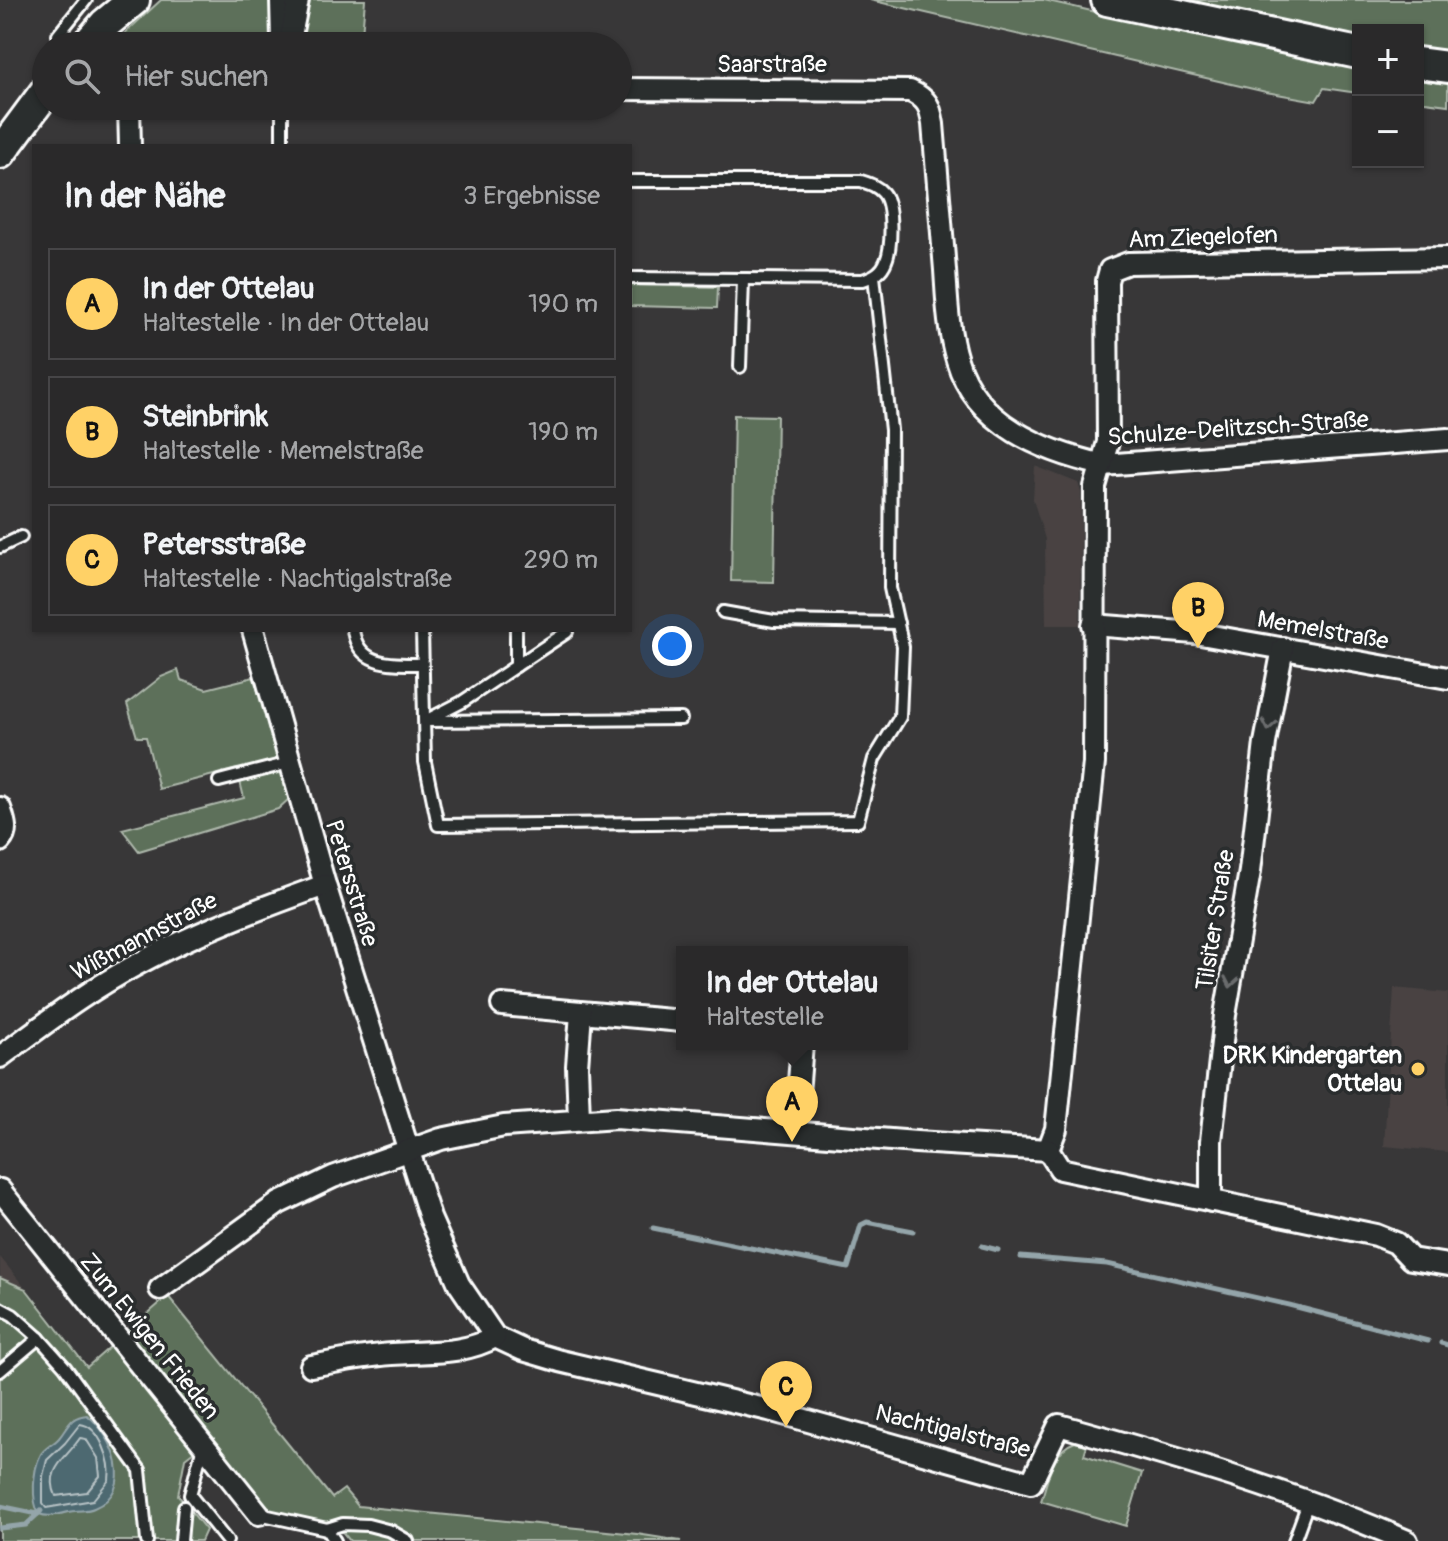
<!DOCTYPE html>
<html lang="de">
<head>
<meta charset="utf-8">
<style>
  :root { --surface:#2a292a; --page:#363536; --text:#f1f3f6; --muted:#a5a6a8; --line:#464547; --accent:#ffd166 }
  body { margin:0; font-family:Pangolin,sans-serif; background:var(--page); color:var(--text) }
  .controls { position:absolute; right:24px; top:24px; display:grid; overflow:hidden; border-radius:0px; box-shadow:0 2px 6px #0004 }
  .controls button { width:72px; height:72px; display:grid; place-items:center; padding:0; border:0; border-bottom:2px solid var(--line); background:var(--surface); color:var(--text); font:40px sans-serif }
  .you { position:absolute; left:672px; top:646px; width:28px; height:28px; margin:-20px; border:6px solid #fff; border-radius:50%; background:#1a73e8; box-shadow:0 0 0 12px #1a73e833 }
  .badge { display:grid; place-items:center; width:52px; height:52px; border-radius:50%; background:var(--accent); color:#111; font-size:26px; font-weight:700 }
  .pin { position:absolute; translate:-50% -66px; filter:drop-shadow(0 2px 4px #0008) }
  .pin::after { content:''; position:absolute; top:42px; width:28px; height:24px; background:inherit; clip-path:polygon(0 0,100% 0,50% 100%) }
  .popup { position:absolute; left:676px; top:946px; width:232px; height:104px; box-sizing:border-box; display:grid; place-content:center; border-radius:0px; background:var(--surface); filter:drop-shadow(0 2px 6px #0005); font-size:26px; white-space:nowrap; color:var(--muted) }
  .popup b { font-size:30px; color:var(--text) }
  .popup::after { content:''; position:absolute; left:50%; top:100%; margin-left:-16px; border:16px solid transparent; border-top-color:var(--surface) }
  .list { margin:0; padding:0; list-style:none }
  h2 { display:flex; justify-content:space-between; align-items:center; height:104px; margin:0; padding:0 32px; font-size:34px }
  h2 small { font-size:26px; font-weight:400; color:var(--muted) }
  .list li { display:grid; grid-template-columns:52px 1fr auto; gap:24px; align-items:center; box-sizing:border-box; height:112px; margin:0 16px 16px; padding:0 16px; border:2px solid var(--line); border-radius:0px }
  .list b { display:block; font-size:30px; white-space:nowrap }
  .list p { margin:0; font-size:26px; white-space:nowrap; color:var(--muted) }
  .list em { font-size:26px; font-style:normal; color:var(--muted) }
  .icon { flex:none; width:44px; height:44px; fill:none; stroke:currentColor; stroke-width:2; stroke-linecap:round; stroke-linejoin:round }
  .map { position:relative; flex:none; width:1448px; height:1541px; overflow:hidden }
  .search { position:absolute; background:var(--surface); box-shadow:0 2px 6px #0004; left:32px; top:32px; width:600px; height:88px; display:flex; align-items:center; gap:20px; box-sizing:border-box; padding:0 28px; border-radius:44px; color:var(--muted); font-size:30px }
  .panel { position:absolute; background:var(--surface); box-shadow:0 2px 6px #0004; left:32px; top:144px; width:600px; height:488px; border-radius:0px }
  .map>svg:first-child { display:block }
  .built { fill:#494343 }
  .green { fill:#5d705a; stroke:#aeb8ac; stroke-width:2 }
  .water { fill:#4d6971; stroke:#94a5aa; stroke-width:2 }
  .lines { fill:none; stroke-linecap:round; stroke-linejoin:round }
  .shore { stroke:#b8c3c6; stroke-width:2 }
  .stream { stroke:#94a5aa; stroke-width:5 }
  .lane-casing { stroke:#fff; stroke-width:16 }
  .street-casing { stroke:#fff; stroke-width:26 }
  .primary-casing { stroke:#fff; stroke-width:36 }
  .lane { stroke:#2a2d2e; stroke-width:10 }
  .street { stroke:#2a2d2e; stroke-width:20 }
  .primary { stroke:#2a2d2e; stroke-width:30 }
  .oneway { stroke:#6a6c6d }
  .poi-dot { fill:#ffd166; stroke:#2a2d2e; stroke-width:3 }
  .labels { text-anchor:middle; stroke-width:7; stroke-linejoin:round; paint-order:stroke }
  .street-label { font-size:24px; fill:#fff; stroke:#2a2d2e }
  .poi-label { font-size:24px; font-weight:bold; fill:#fff; stroke:#2a2d2e; text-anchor:end }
</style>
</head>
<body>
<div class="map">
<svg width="1448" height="1541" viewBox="0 0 1448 1541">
  <rect width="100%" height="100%" fill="#383738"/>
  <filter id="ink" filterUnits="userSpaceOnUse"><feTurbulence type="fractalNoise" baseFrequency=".0125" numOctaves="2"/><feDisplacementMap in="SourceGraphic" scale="16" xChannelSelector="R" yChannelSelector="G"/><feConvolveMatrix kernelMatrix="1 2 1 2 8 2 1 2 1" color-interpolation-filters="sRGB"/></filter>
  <g filter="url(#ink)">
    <!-- built -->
    <g class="built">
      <polygon points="1035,466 1078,483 1081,492 1080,625 1046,625 1045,539 1033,499"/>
      <polygon points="1394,988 1448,993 1448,1152 1384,1146"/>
      <polygon points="0,1257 26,1289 0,1278"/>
    </g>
    <!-- green -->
    <g class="green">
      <polygon points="161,0 365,0 361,46 111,46"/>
      <polygon points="870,0 1044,0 1195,35 1358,67 1358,93 1324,88 1316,101 1266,92"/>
      <polygon points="1170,0 1448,0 1448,52 1418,48 1418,30 1358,30 1358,40"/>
      <polygon points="1418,75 1448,78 1448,105 1418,101"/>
      <polygon points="630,285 718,287 717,308 630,306"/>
      <polygon points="734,415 777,416 774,582 731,581"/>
      <polygon points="178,670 181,680 206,689 254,677 289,799 278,809 139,851 122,829 244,798 237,769 159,789 146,737 137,737 127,704 161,677"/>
      <polygon points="0,1278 26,1289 87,1367 168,1296 332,1498 344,1489 358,1506 637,1534 681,1541 350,1541 340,1529 265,1510 208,1440 185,1458 178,1495 206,1530 201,1541 0,1541"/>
      <path d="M1075 1442 1087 1445 1084 1455 1142 1473 1126 1526 1041 1501C1048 1480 1052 1450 1075 1442Z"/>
    </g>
    <!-- water -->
    <path class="water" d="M87 1415C114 1436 137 1490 94 1508 88 1511 82 1510 75 1511 62 1512 52 1519 39 1514 31 1501 33 1470 40 1456 43 1448 53 1445 59 1438 69 1426 69 1417 87 1415Z"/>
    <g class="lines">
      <!-- shore -->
      <g class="shore">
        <path d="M80 1424C100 1426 112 1462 109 1480L93 1500 46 1508 43 1504V1476L47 1460 65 1443Z"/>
        <path d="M80 1438 86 1439 98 1458 100 1476 87 1492 56 1496C44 1469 67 1458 80 1438Z"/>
      </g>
      <!-- stream -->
      <g class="stream">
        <polyline points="653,1228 848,1268 861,1225 867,1222 913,1231"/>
        <polyline points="982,1246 998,1250"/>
        <polyline points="1021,1257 1107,1264 1289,1305 1428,1341"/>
        <polyline points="1441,1343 1448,1345"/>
        <polyline points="0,1506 38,1514"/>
        <polyline points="0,1528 26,1525 41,1511"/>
      </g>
      <!-- lane casing -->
      <g class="lane-casing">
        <g id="lane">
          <polyline points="58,35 86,0"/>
          <polyline points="282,146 282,106"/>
          <path d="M630 181H861C870 184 877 186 883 193 893 205 892 247 886 261 882 272 874 276 863 280L630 278"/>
          <polyline points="740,367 743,280"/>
          <polyline points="0,547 21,537"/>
          <polyline points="723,612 774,621 898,623"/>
          <path d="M353 630C358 667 393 664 421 664"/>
          <polyline points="422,630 425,762 438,825 858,821 874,759 900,717 903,647 890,588 891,430 874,276"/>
          <polyline points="516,630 516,666"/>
          <polyline points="427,720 462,702 567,632"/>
          <polyline points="425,721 681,719"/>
          <polyline points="219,781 289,763"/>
          <polyline points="0,1308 13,1315 39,1338 65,1367 140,1470 147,1541"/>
          <polyline points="0,1371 39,1338"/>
          <polyline points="203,1446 190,1495 227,1541"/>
          <polyline points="259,1514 327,1529 343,1524 368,1525 391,1531 408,1541"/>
          <polyline points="327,1529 335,1541"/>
          <polyline points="181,1541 184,1507"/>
          <polyline points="1294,1541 1309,1500"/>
        </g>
      </g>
      <!-- street casing -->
      <g class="street-casing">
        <g id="street">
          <polyline points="281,0 282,40"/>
          <polyline points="289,46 298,0"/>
          <path d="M618 89 910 91C927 99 930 105 933 124 937 173 941 221 945 270 947 300 948 331 957 360 976 425 1043 451 1103 465L1448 439"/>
          <polyline points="129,106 130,146"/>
          <polyline points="1093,625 1195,633 1448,678"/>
          <path d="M253 630 325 885 430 1218 459 1284 495 1337 523 1350 560 1361 769 1410 1031 1483 1059 1425C1178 1458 1295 1492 1407 1541"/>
          <path d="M0 808C4 820 9 831 0 841"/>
          <polyline points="502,1005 682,1021"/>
          <path d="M0 1057C27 1037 53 1017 80 999 155 948 240 915 325 885"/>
          <polyline points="579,1119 577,1066 581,1013"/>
          <polyline points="795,1132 802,1044"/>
          <polyline points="1048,1150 1056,1129 1094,763 1095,487 1108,442 1107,281 1110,270 1128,263 1448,258"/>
          <polyline points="1048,1150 1060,1169 1376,1235 1396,1243 1411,1259 1448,1265"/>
          <polyline points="0,1190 259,1514"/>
          <polyline points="1211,1201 1211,1141 1225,1015 1250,871 1265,743 1283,648"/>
          <polyline points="160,1289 279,1203 333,1177 441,1139 504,1126 616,1118 916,1142 1048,1150"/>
          <path d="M311 1366C338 1361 364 1356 392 1354 428 1351 463 1355 495 1337"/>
        </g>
      </g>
      <!-- primary casing -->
      <g class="primary-casing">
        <g id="primary">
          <polyline points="1107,0 1358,53"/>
          <polyline points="86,46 105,24 134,0"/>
          <polyline points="1418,63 1448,67"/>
          <polyline points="0,153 46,91"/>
        </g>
      </g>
      <!-- lane -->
      <use href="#lane" class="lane"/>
      <!-- street -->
      <use href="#street" class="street"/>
      <!-- primary -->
      <use href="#primary" class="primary"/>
    </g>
    <!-- one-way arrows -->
    <defs><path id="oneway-chevron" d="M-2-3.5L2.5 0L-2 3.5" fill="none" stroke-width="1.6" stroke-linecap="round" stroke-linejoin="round" transform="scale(2)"/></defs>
    <g class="oneway">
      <use href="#oneway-chevron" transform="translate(1269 725) rotate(100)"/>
      <use href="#oneway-chevron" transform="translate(1231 982) rotate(100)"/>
    </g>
  </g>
  <!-- markers -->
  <circle class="poi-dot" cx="1418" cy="1069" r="8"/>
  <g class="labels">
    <!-- street labels -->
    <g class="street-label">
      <text x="772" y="72">Saarstraße</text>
      <text transform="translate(1203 237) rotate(-2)" y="8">Am Ziegelofen</text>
      <text transform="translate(1238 428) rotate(-4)" y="8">Schulze-Delitzsch-Straße</text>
      <text transform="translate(1323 630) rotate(10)" y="8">Memelstraße</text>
      <text transform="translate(352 883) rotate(73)" y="8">Petersstraße</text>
      <text transform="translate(1215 920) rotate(-81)" y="8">Tilsiter Straße</text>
      <text transform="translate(144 936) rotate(-28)" y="8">Wißmannstraße</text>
      <text transform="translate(150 1336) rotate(51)" y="8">Zum Ewigen Frieden</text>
      <text transform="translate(953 1431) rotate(14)" y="8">Nachtigalstraße</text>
    </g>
    <!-- poi labels -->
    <g class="poi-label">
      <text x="1402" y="1063">DRK Kindergarten<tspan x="1402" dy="28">Ottelau</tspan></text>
    </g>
  </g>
</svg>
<div class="controls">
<button>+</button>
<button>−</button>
</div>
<div class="you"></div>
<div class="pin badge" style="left:792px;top:1142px">A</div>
<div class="popup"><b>In der Ottelau</b>Haltestelle</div>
<div class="pin badge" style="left:1198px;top:648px">B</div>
<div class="pin badge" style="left:786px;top:1427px">C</div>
<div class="search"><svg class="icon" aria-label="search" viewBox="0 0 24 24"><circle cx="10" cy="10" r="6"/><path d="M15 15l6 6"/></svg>Hier suchen</div>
<section class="panel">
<h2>In der Nähe<small>3 Ergebnisse</small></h2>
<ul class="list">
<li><span class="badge">A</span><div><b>In der Ottelau</b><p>Haltestelle · In der Ottelau</p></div><em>190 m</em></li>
<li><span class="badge">B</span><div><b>Steinbrink</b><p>Haltestelle · Memelstraße</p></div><em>190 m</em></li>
<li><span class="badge">C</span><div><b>Petersstraße</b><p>Haltestelle · Nachtigalstraße</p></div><em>290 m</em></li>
</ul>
</section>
</div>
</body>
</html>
